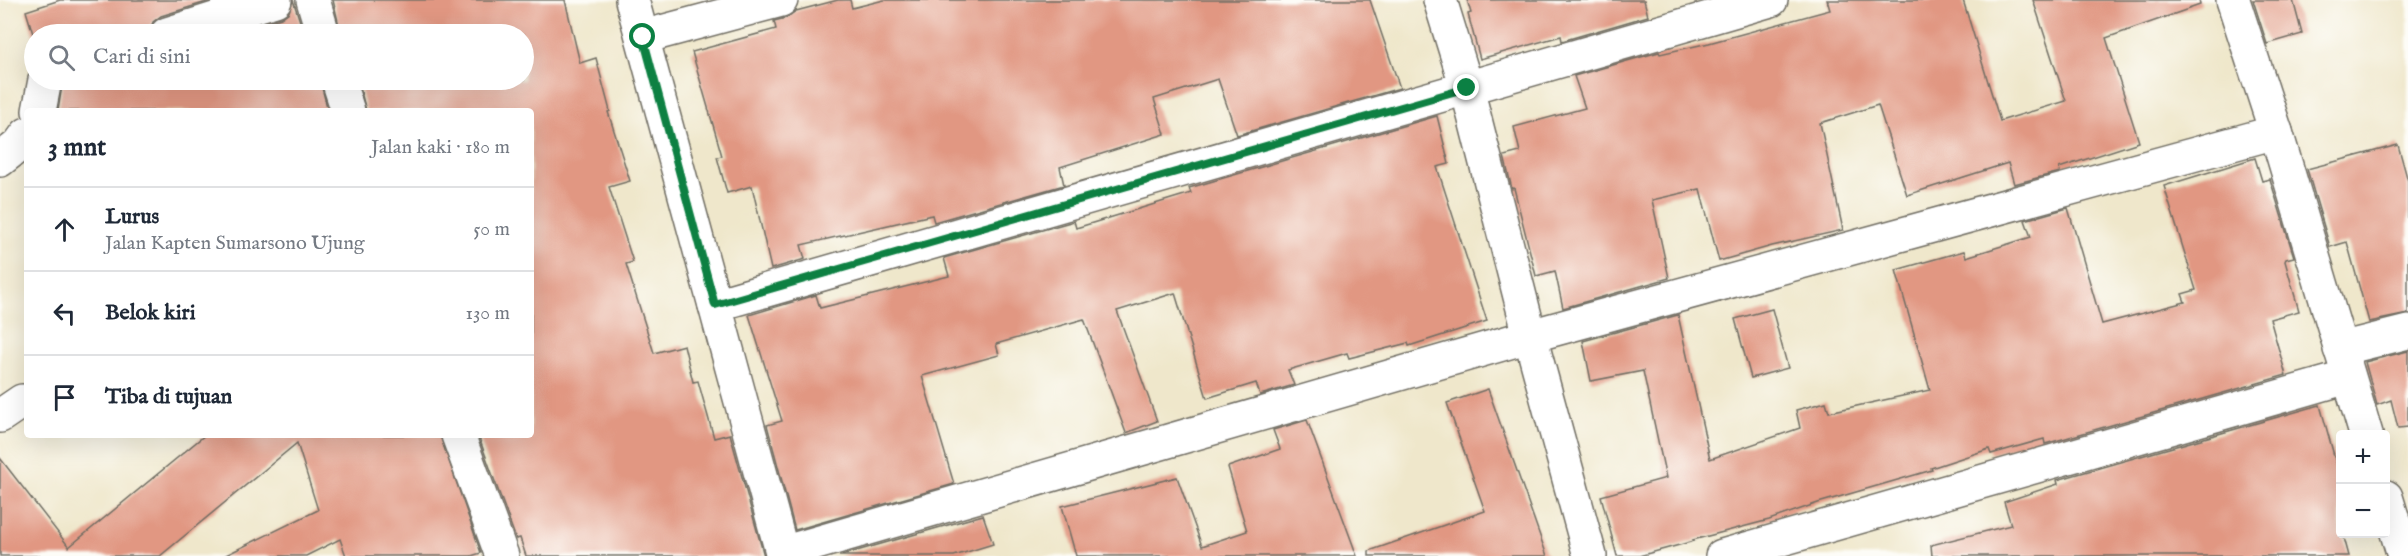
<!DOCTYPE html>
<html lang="id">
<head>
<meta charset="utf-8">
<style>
  :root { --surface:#fff; --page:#f2f2f3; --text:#1f2937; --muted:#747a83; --line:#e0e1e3 }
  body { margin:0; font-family:"IM FELL English",serif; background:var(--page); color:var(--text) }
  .controls { position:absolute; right:18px; bottom:18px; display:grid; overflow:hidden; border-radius:6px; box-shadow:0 6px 24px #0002 }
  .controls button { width:54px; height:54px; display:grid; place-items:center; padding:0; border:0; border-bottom:2px solid var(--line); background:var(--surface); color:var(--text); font:30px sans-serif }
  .stop { position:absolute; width:18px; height:18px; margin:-14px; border:4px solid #0b8043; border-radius:50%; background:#fff }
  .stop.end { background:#0b8043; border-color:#fff; box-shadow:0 2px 6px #0008 }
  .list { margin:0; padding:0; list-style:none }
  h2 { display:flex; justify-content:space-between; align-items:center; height:78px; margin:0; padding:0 24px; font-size:26px }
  h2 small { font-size:20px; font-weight:400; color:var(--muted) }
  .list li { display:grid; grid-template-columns:39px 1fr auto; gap:18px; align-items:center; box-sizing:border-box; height:84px; padding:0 24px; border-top:2px solid var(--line) }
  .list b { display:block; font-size:22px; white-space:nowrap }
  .list p { margin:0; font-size:20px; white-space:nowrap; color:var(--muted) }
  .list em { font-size:20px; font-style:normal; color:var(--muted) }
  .icon { flex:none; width:33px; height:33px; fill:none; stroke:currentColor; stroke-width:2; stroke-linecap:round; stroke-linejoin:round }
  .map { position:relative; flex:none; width:2408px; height:556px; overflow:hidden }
  .search { position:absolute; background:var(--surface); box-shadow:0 6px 24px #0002; left:24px; top:24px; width:510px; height:66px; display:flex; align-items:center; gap:15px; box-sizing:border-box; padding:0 21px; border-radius:33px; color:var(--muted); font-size:22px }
  .panel { position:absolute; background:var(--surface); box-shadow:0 6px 24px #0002; left:24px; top:108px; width:510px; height:330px; border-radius:6px }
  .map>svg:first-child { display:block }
  .building { fill:#e19782 }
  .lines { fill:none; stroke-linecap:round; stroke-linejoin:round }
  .minor-casing { stroke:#706d63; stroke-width:36 }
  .minor { stroke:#fff; stroke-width:33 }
  .route { stroke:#0b8043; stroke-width:8 }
</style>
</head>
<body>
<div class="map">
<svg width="2408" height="556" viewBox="0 0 2408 556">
  <rect width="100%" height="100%" fill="#fdfcf7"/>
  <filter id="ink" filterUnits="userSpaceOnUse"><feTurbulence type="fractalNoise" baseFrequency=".0167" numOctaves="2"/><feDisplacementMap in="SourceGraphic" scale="12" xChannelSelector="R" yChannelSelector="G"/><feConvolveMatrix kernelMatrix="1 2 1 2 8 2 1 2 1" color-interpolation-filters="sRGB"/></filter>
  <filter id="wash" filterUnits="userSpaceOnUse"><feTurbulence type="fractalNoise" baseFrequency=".008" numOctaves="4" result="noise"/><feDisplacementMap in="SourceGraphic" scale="24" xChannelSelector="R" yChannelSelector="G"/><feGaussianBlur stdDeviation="1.35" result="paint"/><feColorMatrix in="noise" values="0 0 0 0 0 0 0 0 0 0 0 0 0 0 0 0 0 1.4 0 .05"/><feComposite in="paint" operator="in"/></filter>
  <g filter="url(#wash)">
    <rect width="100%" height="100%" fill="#efe7cb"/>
    <g id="blocks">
      <!-- building -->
      <g class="building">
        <polygon points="60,0 213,0 161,16 153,22 149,34 34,34 34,37 26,11"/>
        <polygon points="293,0 304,34 228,34 281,18 289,12"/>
        <polygon points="333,0 565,0 580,63 596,58 610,111 608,112 630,181 609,187 633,262 626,264 654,353 684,345 693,382 698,381 714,438 730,434 764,556 526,556 520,538 516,539 478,435 531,435 531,111 366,111 358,80 524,80 524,34 341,34"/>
        <polygon points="838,0 850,0 852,8 884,0 1370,0 1400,88 1237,135 1218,79 1154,99 1165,134 1060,167 1064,185 934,222 932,215 801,245 805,259 771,269 752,186 727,193 717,157 722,156 692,52 776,29 774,21 786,18 796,11"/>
        <polygon points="1467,0 1644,0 1648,16 1562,41 1561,36 1480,59 1468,14 1471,13"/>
        <polygon points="1827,0 1963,0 2000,121 2066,101 2033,0 2199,0 2200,5 2106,38 2139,142 2059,168 2060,172 2014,184 2008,163 1907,195 1878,105 1820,123 1843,230 1772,246 1719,261 1700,189 1652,200 1669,278 1563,308 1555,271 1536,276 1514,188 1512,189 1504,156 1520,152 1514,127 1585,108 1574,76 1659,52 1660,54 1709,43 1830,10"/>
        <polygon points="2253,0 2293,0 2302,34 2267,44"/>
        <polygon points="63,80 320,80 328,111 58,111"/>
        <polygon points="1437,116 1449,164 1437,167 1487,321 1409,346 1408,343 1349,358 1347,353 1288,370 1294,385 1260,395 1256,383 1207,398 1175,293 1117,311 1157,421 1126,433 1084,319 996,344 999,355 922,376 954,484 795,530 767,425 782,421 749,315 816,295 820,308 949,276 944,258 1074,221 1076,228 1191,193 1189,188"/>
        <polygon points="2398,145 2408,181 2408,314 2369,322 2347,242 2330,247 2307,169"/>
        <polygon points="2255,158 2262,181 2270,179 2294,257 2286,259 2285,261 2299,311 2270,319 2286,375 2045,444 2044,439 1991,454 1989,449 1931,468 1932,470 1818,503 1769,520 1693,540 1694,541 1639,556 1617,556 1601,496 1666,478 1643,371 1591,381 1583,341 1678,315 1710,459 1800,428 1796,410 1826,402 1829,412 1930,390 1896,270 1964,251 1966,257 2031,237 2025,220 2068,208 2102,324 2185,302 2182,294 2196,290 2164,186"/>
        <polygon points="1772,309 1788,368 1751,378 1735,319"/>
        <polygon points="2408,351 2408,427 2398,428 2391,400 2377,405 2365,362"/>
        <polygon points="1488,389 1547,556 1369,556 1369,551 1485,511 1447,403"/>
        <polygon points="2320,405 2340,477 2340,534 2343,534 2349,556 1932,556 1931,545 2011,525 2004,502 2058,484 2057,480"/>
        <polygon points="1307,420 1357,556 1076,556 1062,506 1177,477 1202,546 1247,531 1228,467 1280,449 1273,430"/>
        <polygon points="205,435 440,435 481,553 471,556 346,556 340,539 306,556 224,556 318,510 297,443 160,556 0,556 0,458 69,547"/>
        <polygon points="983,515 993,544 954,556 839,556"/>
      </g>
    </g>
  </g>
  <g filter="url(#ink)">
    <use href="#blocks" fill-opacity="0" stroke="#706d63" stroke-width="1.5"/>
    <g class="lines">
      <!-- minor casing -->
      <g class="minor-casing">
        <g id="minor">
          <polyline points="313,0 323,34"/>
          <polyline points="632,0 783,556"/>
          <polyline points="1440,0 1467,88 1530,336 1590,556"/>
          <polyline points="2233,0 2276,132 2366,434"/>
          <polyline points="167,34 275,0"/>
          <polyline points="643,37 781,0"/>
          <polyline points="338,80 348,111"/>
          <polyline points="39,111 45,80"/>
          <polyline points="0,160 19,145 27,134"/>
          <polyline points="715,305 1771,0"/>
          <polyline points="2340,349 2408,332"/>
          <polyline points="0,416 22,401"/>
          <polyline points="458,435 502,556"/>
          <polyline points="2386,497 2404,556"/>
          <polyline points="782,553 1530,336 2276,132"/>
          <polyline points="1722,556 2348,377"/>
        </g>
      </g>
      <!-- minor -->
      <use href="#minor" class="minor"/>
    </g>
  </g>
  <g class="lines" filter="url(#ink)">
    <!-- route -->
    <polyline class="route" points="643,37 715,305 1467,88"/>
  </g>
</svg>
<div class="controls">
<button>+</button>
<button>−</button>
</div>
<div class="stop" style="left:643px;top:37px"></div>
<div class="stop end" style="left:1467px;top:88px"></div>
<div class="search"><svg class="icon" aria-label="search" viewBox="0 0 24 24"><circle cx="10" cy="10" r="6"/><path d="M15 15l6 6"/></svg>Cari di sini</div>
<section class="panel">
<h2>3 mnt<small>Jalan kaki · 180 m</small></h2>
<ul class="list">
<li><svg class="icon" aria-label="ahead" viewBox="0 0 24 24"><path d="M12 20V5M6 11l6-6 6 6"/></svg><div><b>Lurus</b><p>Jalan Kapten Sumarsono Ujung</p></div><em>50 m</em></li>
<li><svg class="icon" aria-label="left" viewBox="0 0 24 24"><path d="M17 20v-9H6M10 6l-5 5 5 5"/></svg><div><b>Belok kiri</b></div><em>130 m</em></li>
<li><svg class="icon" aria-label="arrive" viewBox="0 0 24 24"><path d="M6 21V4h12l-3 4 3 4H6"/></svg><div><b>Tiba di tujuan</b></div></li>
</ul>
</section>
</div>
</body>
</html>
